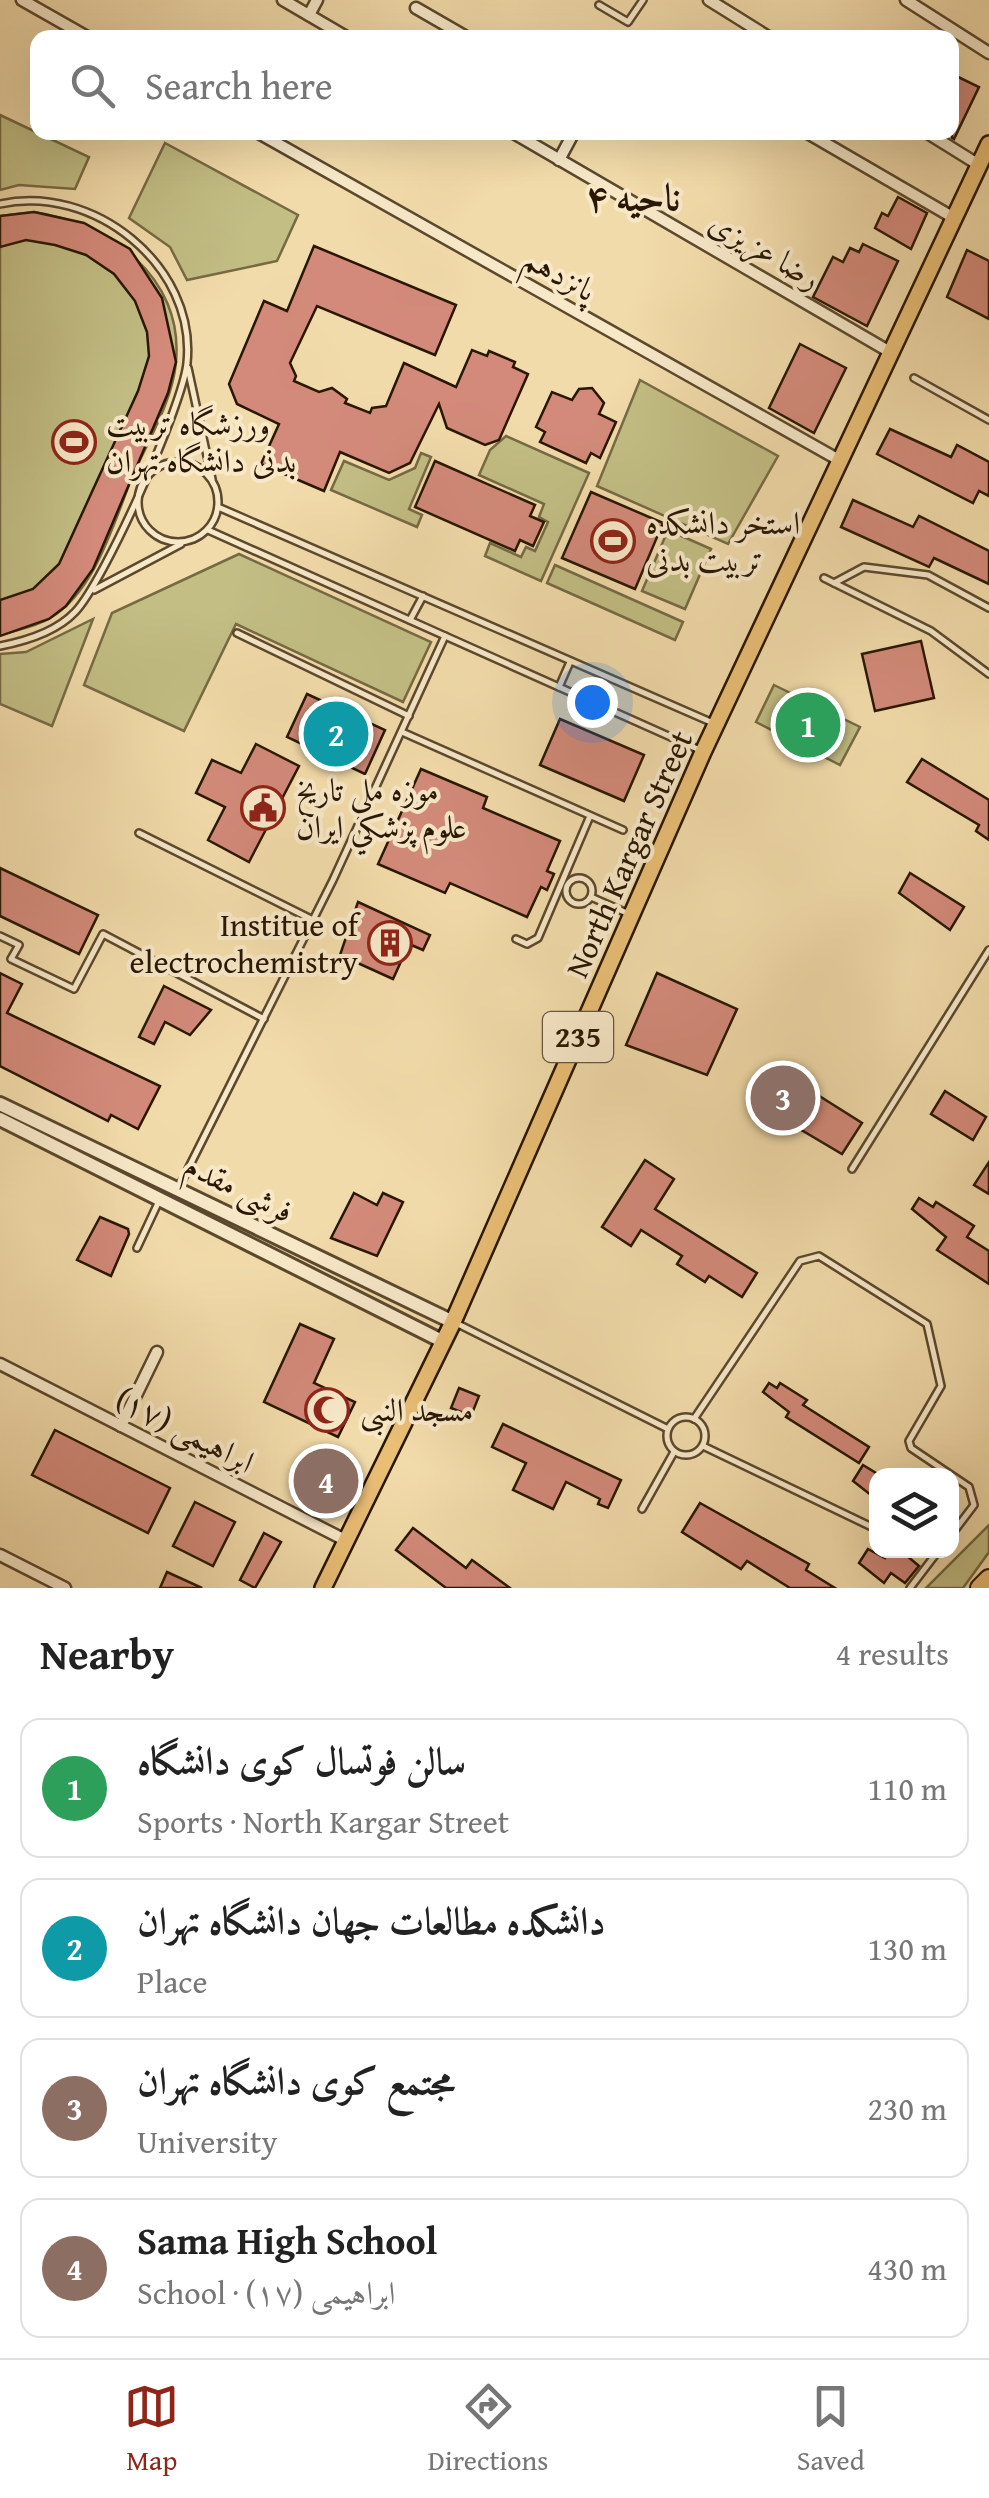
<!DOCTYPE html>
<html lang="en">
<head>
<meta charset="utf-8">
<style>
  :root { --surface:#fff; --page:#f6f6f6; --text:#222; --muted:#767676; --line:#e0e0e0; --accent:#8f2418 }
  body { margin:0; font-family:"Gentium Book Plus",Amiri,serif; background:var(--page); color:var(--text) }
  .controls { position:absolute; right:30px; bottom:30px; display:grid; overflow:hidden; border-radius:20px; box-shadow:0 10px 40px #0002 }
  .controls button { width:90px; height:90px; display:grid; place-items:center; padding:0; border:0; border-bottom:2px solid var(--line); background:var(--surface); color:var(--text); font:50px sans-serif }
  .you { position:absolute; left:592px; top:702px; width:35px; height:35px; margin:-25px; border:8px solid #fff; border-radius:50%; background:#1a73e8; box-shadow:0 0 0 15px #1a73e833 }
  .badge { display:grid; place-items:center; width:65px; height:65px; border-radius:50%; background:var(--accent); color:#fff; font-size:32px; font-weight:700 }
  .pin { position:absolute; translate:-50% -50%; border:5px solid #fff; box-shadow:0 2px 10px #0006 }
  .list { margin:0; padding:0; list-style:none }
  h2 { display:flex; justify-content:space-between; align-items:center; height:130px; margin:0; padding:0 40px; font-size:42px }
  h2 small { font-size:32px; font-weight:400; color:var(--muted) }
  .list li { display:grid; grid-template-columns:65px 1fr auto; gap:30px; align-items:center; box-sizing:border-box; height:140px; margin:0 20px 20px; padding:0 20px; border:2px solid var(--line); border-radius:20px }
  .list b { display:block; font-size:38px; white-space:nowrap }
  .list p { margin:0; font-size:32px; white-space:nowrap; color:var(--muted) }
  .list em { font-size:32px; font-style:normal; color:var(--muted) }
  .icon { flex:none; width:55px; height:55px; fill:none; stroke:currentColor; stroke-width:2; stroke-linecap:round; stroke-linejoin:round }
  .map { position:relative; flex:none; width:989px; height:1588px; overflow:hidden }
  .search { position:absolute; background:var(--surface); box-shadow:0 10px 40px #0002; left:30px; right:30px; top:30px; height:110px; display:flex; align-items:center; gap:25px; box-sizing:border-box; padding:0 35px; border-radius:20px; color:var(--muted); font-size:38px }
  .sheet { height:770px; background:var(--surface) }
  nav { display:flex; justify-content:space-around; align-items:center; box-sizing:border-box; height:140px; border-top:2px solid var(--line); background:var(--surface); font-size:28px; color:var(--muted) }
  nav a { display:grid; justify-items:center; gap:5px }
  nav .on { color:var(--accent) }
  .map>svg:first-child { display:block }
  .green { fill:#c2be84; stroke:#766a44; stroke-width:2.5 }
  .building { fill:#d38a7a; stroke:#291703; stroke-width:2.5 }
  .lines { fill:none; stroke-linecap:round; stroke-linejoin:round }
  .service-casing { stroke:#5b482d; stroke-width:10 }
  .minor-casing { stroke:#5b482d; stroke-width:15 }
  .tertiary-casing { stroke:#5b482d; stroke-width:18 }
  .primary-casing { stroke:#291703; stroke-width:20 }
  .trunk-casing { stroke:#291703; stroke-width:22 }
  .service { stroke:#f7e8c8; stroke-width:5 }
  .minor { stroke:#f7e8c8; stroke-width:10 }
  .tertiary { stroke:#f7e8c8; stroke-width:12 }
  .primary { stroke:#e9be75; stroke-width:15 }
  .trunk { stroke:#e9be75; stroke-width:18 }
  .labels { text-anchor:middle; stroke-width:8; stroke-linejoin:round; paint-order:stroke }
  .shield { fill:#f7e8c8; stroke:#67563e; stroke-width:2.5 }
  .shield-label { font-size:30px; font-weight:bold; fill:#291703 }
  .street-label { font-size:32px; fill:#291703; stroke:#f7e8c8 }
  .poi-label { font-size:32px; fill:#291703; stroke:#f7e8c8; text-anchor:start }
  .quarter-label { font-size:38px; font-weight:bold; fill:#291703; stroke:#f7e8c8 }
</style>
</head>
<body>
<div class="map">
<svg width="989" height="1588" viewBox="0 0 989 1588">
  <rect width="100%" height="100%" fill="#f2dbaa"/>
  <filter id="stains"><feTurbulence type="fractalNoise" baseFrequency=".002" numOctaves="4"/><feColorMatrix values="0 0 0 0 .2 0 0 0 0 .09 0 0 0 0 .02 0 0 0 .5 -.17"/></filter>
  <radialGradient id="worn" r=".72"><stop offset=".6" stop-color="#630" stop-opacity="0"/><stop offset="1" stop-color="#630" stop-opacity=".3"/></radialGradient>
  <!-- green -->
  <g class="green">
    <polygon points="0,115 89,157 75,189 19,185 0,190"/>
    <polygon points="165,143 298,215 277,261 187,280 170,247 129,218"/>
    <path d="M34 212C108 223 184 276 176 362 173 400 148 441 133 475 114 521 96 591 50 618 36 627 16 630 0 635V216Z"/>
    <polygon points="640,380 778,456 728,544 597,486"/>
    <polygon points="506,436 589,473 541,581 485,556 490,543 521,557 526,547 535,551 548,522 539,517 544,504 479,475 490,450"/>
    <polygon points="421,453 431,457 409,509 422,515 417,527 331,490 344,461 389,480 415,468"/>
    <polygon points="668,530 711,549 685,609 642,591"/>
    <polygon points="239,554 431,642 403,702 236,624 184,731 84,685 112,613"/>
    <polygon points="555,565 683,622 675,640 547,583"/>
    <polygon points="93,619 52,726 0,704 0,654 26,652"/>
    <polygon points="774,685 860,727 840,765 756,722"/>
    <polygon points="989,1525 989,1552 963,1588 926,1588"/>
  </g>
  <!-- building -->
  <g class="building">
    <polygon points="952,74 979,87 954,139 952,138"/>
    <polygon points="898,197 927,213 911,249 875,228 882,213 888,216"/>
    <polygon points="34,212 84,223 130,249 162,298 176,362 168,393 93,569 66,606 49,619 0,636 0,600 33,589 59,564 138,391 149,356 147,332 135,301 114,274 86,255 55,245 26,240 0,247 0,216"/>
    <polygon points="863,244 898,261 867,326 813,297 833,257 843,262 850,248 859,252"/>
    <polygon points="314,246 456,305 435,355 317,306 290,363 296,376 294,381 319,392 332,388 347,399 345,403 370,413 372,408 386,406 404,363 456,387 472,350 487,356 489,351 515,362 513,367 528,374 499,440 485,445 447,428 439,404 410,463 389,473 340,452 324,491 261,464 279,424 237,404 229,384 264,301 287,311"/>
    <polygon points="967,250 989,261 989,319 947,297"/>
    <polygon points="800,344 846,368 814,433 769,408"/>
    <polygon points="592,388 604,403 599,414 616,422 600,458 591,453 586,463 540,442 545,432 536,427 552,392 572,400 579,389"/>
    <polygon points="890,429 951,457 957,445 989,462 989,496 979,491 973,503 877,454"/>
    <polygon points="435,461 535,505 530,516 544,522 533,546 520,540 515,551 415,507"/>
    <polygon points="591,492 663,523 635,589 562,558"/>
    <polygon points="853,500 913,527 919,516 989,551 989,584 934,558 929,567 841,527"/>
    <polygon points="921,641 934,698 875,711 862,654"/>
    <polygon points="307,694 385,730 365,774 287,737"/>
    <polygon points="560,719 644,755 624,801 540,765"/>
    <polygon points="256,744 299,766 249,862 208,840 225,807 196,793 212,760 241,773"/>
    <polygon points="922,759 989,800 989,840 976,831 979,825 907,782"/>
    <polygon points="421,769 487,797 483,808 560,841 547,871 554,874 547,890 541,887 527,917 450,883 445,893 378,864"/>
    <polygon points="0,868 98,915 79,954 0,916"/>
    <polygon points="910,873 964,907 950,930 899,893"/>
    <polygon points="358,902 430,935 423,950 409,944 393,979 340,955"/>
    <polygon points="0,973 22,984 7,1013 160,1086 138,1129 111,1115 108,1121 0,1066"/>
    <polygon points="657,973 737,1009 707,1075 626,1045"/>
    <polygon points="164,986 211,1010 190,1035 165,1022 154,1044 139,1037"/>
    <polygon points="945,1091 986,1117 973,1140 931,1114"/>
    <polygon points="813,1092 862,1123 842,1154 793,1125"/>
    <polygon points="645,1160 674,1179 655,1209 757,1273 742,1297 709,1276 705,1282 677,1264 682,1256 641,1230 631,1246 602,1227"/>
    <polygon points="989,1162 989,1194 974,1185"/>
    <polygon points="354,1193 377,1205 383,1193 403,1202 377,1256 331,1238"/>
    <polygon points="919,1198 933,1207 936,1202 974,1226 967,1237 989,1251 989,1284 937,1250 946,1237 912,1209"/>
    <polygon points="100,1217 128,1229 129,1234 111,1276 77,1260"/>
    <polygon points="300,1324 334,1339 314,1383 355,1402 338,1437 264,1402"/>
    <polygon points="769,1383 777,1388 780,1383 807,1400 803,1405 869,1447 859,1463 786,1417 789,1412 763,1392"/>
    <polygon points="459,1388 479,1396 471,1416 451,1408"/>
    <polygon points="503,1424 621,1480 608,1508 598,1504 600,1499 566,1482 553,1509 513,1490 526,1463 492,1447"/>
    <polygon points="55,1430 170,1488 148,1533 32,1475"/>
    <polygon points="863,1465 876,1473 876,1499 853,1481"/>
    <polygon points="195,1502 235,1522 213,1566 173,1546"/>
    <polygon points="700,1503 809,1564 806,1570 835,1588 790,1588 747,1561 741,1569 682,1532"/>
    <polygon points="413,1528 466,1568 472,1560 510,1588 446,1588 396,1550"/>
    <polygon points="264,1533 281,1542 255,1588 240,1580"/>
    <polygon points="868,1549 885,1558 890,1550 900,1550 919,1566 905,1583 891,1573 884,1583 859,1563"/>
    <polygon points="167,1572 202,1588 160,1588"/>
  </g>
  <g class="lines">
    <!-- service casing -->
    <g class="service-casing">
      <g id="service">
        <polyline points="599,5 628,22 643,0"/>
        <path d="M0 204C92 183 197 265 187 363 183 405 104 582 75 612 56 632 26 641 0 646"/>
        <polyline points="188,368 212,479"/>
        <polyline points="914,378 989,420"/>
        <circle cx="178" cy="502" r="40"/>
        <polyline points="218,507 713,723"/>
        <polyline points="208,530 702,751"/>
        <polyline points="824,578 931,631 989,674"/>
        <polyline points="834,583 864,567 928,575 989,608"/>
        <polyline points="94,590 181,544"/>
        <polyline points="410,620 423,596"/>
        <polyline points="237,633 409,716"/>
        <polyline points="559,687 570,662"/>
        <polyline points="402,732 623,830"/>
        <polyline points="139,833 313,920"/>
        <circle cx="579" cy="891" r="13"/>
        <polyline points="591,897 629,914"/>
        <polyline points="0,936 19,945 11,959 74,989 103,934 264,1019"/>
        <polyline points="516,939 527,944 538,938 590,816"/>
        <polyline points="852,1169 989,950"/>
        <polyline points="179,1187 333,880 445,636"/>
        <polyline points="137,1248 159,1201"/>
        <polyline points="456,1323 668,1429"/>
        <circle cx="686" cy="1436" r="19"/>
        <polyline points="694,1419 800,1261 819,1256 927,1324 941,1386 909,1441 911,1448 969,1487 974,1505 952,1534"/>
        <polyline points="703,1446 876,1529"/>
        <polyline points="642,1509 674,1452"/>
        <polyline points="910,1588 939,1550"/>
      </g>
    </g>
    <!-- minor casing -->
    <g class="minor-casing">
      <g id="minor">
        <polyline points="22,0 89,38"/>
        <polyline points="283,0 348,38"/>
        <polyline points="709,0 770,38"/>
        <polyline points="906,0 989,53"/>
        <polyline points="416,8 468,38"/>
        <polyline points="309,15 317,0"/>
        <polyline points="257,132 839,460"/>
        <polyline points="512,132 890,352"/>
        <polyline points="806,132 954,218"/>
        <polyline points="926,132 979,165"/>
        <polyline points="559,160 574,132"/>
        <polyline points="0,1364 347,1541"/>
        <polyline points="121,1426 157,1352"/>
        <polyline points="0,1555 65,1588"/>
      </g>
    </g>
    <!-- tertiary casing -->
    <g class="tertiary-casing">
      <g id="tertiary">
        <polyline points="0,1104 453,1322"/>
        <polyline points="0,1119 444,1342"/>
      </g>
    </g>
    <!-- primary casing -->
    <g class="primary-casing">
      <polyline id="primary" points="323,1588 453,1322 703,752 989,144"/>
    </g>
    <!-- trunk casing -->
    <g class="trunk-casing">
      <polyline id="trunk" points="980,1588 989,1579"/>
    </g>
    <!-- service -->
    <use href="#service" class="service"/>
    <!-- minor -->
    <use href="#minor" class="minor"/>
    <!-- tertiary -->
    <use href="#tertiary" class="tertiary"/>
    <!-- primary -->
    <use href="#primary" class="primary"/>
    <!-- trunk -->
    <use href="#trunk" class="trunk"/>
  </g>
  <!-- icons -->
  <defs>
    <g id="stadium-ring" transform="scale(2.25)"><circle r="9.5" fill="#f7e8c8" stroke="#8f2418" stroke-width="1.5"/><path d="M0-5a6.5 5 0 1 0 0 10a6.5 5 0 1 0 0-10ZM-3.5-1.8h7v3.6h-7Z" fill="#8f2418"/></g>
    <g id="civic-ring" transform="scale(2.25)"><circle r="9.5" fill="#f7e8c8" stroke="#8f2418" stroke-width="1.5"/><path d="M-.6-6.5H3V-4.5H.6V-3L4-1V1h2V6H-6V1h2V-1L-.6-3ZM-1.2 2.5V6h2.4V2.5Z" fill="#8f2418"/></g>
    <g id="building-ring" transform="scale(2.25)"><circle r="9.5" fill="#f7e8c8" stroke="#8f2418" stroke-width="1.5"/><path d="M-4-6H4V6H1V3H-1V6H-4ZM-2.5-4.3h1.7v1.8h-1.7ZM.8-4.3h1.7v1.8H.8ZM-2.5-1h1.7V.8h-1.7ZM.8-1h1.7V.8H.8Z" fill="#8f2418"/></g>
    <g id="mosque-ring" transform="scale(2.25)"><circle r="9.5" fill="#f7e8c8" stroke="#8f2418" stroke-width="1.5"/><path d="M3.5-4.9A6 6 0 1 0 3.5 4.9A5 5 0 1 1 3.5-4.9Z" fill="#8f2418"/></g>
  </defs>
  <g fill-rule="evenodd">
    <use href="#stadium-ring" x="74" y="442"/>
    <use href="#stadium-ring" x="613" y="541"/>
    <use href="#civic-ring" x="263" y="808"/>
    <use href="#building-ring" x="390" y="943"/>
    <use href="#mosque-ring" x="327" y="1410"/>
  </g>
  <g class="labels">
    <!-- shield labels -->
    <rect class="shield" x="543" y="1012" width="70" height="50" rx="8"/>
    <g class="shield-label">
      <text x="578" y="1047">235</text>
    </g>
    <!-- street labels -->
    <g class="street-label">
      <text transform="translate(765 250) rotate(30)" y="11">رضا عزیزی</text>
      <text transform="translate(560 274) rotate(29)" y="11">پانزدهم</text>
      <text transform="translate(629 854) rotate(-66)" y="11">North Kargar Street</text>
      <text transform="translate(239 1188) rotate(26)" y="11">فرشی مقدم</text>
      <text transform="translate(185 1430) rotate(27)" y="11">ابراهیمی (۱۷)</text>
    </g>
    <!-- poi labels -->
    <g class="poi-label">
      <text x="106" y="435">ورزشگاه تربیت<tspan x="106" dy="37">بدنی دانشگاه تهران</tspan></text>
      <text x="646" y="534">استخر دانشکده<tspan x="646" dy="37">تربیت بدنی</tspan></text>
      <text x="296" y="801">موزه ملي تاريخ<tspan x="296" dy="37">علوم پزشكي ايران</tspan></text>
      <text x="358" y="936" text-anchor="end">Institue of<tspan x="358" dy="37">electrochemistry</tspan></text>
      <text x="360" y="1421">مسجد النبی</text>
    </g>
    <!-- quarter labels -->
    <g class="quarter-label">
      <text x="633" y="210">ناحیه ۴</text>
    </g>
  </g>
  <rect width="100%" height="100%" filter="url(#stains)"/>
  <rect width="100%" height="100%" fill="url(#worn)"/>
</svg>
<div class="controls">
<button><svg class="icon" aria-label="layers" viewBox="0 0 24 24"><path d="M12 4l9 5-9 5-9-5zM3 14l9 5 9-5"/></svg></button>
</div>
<div class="you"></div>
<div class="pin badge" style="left:808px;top:725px;background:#2e9e5b">1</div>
<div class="pin badge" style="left:336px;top:734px;background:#0f9aa8">2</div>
<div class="pin badge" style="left:783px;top:1098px;background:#8d6e63">3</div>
<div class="pin badge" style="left:326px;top:1481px;background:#8d6e63">4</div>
<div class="search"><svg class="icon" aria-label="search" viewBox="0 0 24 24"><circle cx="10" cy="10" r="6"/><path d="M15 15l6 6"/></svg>Search here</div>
</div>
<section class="sheet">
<h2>Nearby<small>4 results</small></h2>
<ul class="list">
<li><span class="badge" style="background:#2e9e5b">1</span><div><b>سالن فوتسال کوی دانشگاه</b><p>Sports · North Kargar Street</p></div><em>110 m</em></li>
<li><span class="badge" style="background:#0f9aa8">2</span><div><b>دانشکده مطالعات جهان دانشگاه تهران</b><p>Place</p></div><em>130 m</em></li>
<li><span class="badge" style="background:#8d6e63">3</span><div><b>مجتمع کوی دانشگاه تهران</b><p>University</p></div><em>230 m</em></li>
<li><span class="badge" style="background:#8d6e63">4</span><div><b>Sama High School</b><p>School · ابراهیمی (۱۷)</p></div><em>430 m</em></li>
</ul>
</section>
<nav>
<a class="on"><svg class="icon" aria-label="map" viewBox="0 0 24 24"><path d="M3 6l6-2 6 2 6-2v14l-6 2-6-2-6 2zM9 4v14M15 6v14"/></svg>Map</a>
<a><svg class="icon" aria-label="directions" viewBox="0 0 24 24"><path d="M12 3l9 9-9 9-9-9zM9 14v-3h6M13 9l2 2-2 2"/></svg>Directions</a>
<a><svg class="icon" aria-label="saved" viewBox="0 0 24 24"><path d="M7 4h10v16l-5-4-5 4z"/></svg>Saved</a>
</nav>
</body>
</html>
